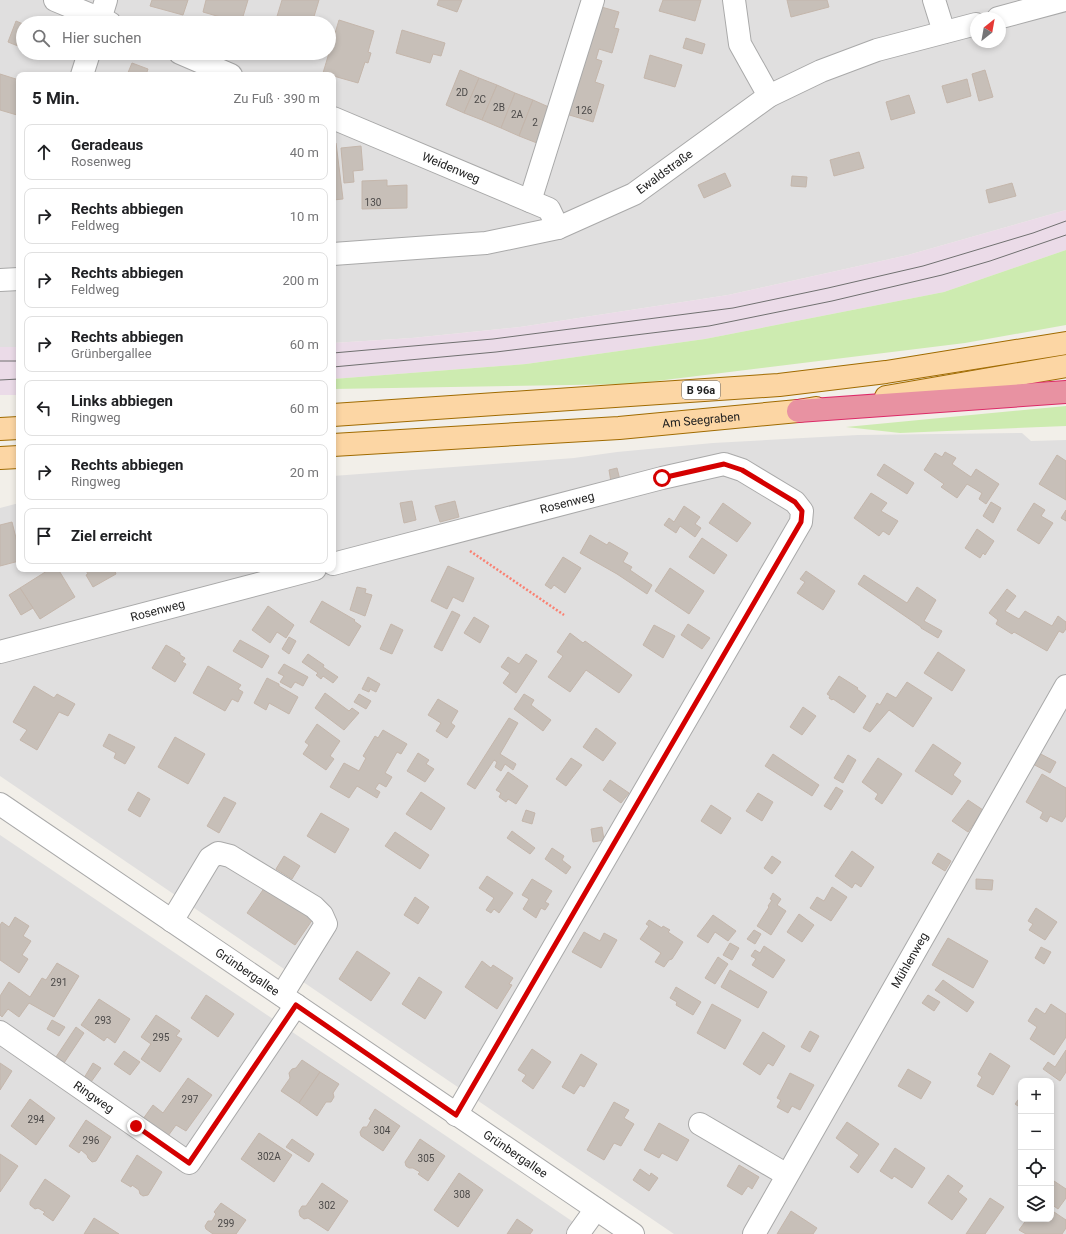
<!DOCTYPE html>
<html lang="de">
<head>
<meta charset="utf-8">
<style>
  :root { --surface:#fff; --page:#f2f2f2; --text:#202124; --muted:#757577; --line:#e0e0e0 }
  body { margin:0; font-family:Roboto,sans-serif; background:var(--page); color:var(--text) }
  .controls { position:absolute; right:12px; bottom:12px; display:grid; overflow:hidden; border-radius:8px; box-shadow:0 2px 6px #0003 }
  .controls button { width:36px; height:36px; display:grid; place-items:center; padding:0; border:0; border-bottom:1px solid var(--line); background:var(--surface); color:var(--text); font:20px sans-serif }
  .compass { position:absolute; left:970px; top:12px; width:36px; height:36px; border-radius:50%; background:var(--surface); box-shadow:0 2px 6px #0003; rotate:31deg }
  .stop { position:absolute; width:12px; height:12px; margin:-9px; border:3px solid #d40000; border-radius:50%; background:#fff }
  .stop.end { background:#d40000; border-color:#fff; box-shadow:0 1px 4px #0008 }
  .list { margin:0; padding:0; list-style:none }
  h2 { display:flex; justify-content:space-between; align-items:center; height:52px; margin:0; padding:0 16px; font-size:17px }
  h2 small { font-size:13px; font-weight:400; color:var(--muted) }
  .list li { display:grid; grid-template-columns:26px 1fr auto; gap:12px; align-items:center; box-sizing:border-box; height:56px; margin:0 8px 8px; padding:0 8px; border:1px solid var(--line); border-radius:8px }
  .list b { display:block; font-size:15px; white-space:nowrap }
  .list p { margin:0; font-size:13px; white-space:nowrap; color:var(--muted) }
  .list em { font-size:13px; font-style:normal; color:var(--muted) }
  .icon { flex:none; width:22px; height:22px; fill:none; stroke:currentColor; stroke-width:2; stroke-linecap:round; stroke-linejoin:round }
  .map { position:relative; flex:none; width:1066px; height:1234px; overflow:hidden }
  .search { position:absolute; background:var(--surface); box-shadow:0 2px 6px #0003; left:16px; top:16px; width:320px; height:44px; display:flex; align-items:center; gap:10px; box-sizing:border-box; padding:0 14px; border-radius:22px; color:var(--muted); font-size:15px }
  .panel { position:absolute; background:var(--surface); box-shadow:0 2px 6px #0003; left:16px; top:72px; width:320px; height:500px; border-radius:8px }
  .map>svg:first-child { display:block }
  .residential { fill:#e0dfdf; fill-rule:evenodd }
  .industrial { fill:#ebdbe8 }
  .grass { fill:#cdebb0 }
  .building { fill:#c7bfb8; stroke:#c4b6ab }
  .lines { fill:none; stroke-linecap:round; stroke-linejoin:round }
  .minor-casing { stroke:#a9a9a9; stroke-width:24 }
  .major-casing { stroke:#a06b00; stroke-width:24 }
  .highway-casing { stroke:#dc2a67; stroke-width:24 }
  .path { stroke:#fa8072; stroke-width:2.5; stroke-dasharray:2 2; stroke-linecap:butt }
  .minor { stroke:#fff; stroke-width:22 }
  .major { stroke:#fcd6a4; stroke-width:22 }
  .highway { stroke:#e892a2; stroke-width:22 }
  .tram { stroke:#707070; stroke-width:1 }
  .route { stroke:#d40000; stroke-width:5 }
  .labels { text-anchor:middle; stroke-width:3.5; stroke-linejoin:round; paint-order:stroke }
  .number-label { font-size:10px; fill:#4b4948 }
  .shield { fill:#fff; stroke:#646464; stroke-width:1 }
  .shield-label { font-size:11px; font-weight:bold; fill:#222 }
  .street-label { font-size:12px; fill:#222; stroke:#fff }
</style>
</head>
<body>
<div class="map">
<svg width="1066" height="1234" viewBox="0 0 1066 1234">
  <rect width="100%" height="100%" fill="#f2efe9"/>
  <!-- residential -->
  <g class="residential">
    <path d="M0 0H1066V210L908 255 728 295 520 327 412 338 333 343V75H19V347H0ZM976 18H1000V42H976ZM23 23H329V53H23Z"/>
    <path d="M1022 433 1031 441 1066 440V1234H674L0 776V508L19 503V569H333V476L574 458 617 452 713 443 858 435ZM1021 1081H1051V1219H1021Z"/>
    <polygon points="0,835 359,1077 591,1234 0,1234"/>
  </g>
  <!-- industrial -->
  <g class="industrial">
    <polygon points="1066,210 1066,250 944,292 705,339 526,364 333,379 333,343 412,338 520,327 728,295 908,255"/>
    <rect x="0" y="347" width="19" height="48"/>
  </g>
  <!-- grass -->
  <g class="grass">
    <polygon points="1066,250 1066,325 965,343 632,384 333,389 333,379 526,364 705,339 944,292"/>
    <polygon points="1066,406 1066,426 900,433 846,427"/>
  </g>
  <!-- building -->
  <g class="building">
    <polygon points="152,0 188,0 183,15 150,6"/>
    <polygon points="206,0 248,0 241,23 203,12"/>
    <polygon points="282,0 319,0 312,23 275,23"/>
    <polygon points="439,0 462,0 457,12 437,5"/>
    <polygon points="663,0 701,0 695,21 659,11"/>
    <polygon points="787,0 827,0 829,7 791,17"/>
    <polygon points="598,6 619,12 614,28 619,29 612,53 599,49 596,59 602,61 595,82 604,85 593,122 566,114"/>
    <polygon points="339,20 374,31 368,52 371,53 368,63 365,62 358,83 323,73 329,53 331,40 333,40"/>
    <polygon points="16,21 23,24 23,48 8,42"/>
    <polygon points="402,30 445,43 441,56 433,54 430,63 396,53"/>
    <polygon points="686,38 705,44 702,54 683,48"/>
    <polygon points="650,55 682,65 675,87 644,78"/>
    <polygon points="132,63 148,69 146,75 127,75"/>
    <polygon points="460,70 479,78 464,113 446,105"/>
    <polygon points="985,70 993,97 979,101 972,74"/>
    <polygon points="0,74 19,80 19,110 17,115 0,110"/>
    <polygon points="479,78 497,85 482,120 464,113"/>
    <polygon points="967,79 971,96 947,103 942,86"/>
    <polygon points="497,85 515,93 501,128 482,120"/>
    <polygon points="515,93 533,100 519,136 501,128"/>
    <polygon points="909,95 915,113 891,120 886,102"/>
    <polygon points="533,100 551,108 537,143 519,136"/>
    <polygon points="333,143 336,143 343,199 333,200"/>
    <polygon points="361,146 363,170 353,171 354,182 344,183 341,148"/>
    <polygon points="859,152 864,168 834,176 830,160"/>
    <polygon points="725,173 731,186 704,198 698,185"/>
    <polygon points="792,176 807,177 806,187 791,186"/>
    <polygon points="387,180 387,186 407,185 407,208 362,209 362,181"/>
    <polygon points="1012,183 1016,196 989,203 986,190"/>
    <polygon points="945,452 956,458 952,464 971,477 976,469 999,484 986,504 979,499 982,493 967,484 957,498 941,487 944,484 924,470 935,453 942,457"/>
    <polygon points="1057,455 1066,461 1066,500 1039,484"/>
    <polygon points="884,464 914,483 907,494 877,475"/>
    <polygon points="617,468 620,480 611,482 609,470"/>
    <polygon points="871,493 887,503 881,511 898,521 889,535 883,531 879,536 854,518"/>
    <polygon points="412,501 416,520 404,523 400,503"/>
    <polygon points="455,501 459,517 440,522 435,506"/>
    <polygon points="991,502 1001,508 993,523 983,516"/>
    <polygon points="723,503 751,523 737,542 709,523"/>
    <polygon points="1034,503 1045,510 1041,516 1053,523 1039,544 1017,530"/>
    <polygon points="684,506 700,517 695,524 701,528 695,537 680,526 676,533 664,525 669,518 674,522"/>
    <polygon points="1066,510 1066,521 1061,518"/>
    <polygon points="12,522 19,550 19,561 0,566 0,525"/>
    <polygon points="977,529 994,541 985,555 983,553 980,558 965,548"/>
    <polygon points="590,535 607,545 609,542 628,553 623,562 632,567 630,570 652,585 647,594 617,574 580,553"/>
    <polygon points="702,538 727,555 714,574 689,557"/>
    <polygon points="563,557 581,568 565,593 554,585 551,589 545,585"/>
    <polygon points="448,566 474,578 463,602 453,597 447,609 431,601"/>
    <polygon points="670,568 704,591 689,614 655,591"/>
    <polygon points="50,569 58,569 75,597 40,619 20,588"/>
    <polygon points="85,569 114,569 116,574 93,587 86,575 88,574"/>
    <polygon points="806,571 835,591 823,610 797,593 805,582 800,579"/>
    <polygon points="864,575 907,603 917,587 936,600 924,621 942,631 938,638 921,628 921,627 858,584"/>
    <polygon points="357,587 366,589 365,593 372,595 365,616 350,610"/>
    <polygon points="20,588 33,608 21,615 9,595"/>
    <polygon points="1007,589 1016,596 1005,611 1019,619 1025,611 1052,626 1058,616 1066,622 1066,629 1063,633 1059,631 1047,651 1014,632 1012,634 996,624 998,620 989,613"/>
    <polygon points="322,601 355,620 354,621 361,626 349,646 310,622"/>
    <polygon points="268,606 294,625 286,638 277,632 270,643 252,630"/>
    <polygon points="452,611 460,615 442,651 434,647"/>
    <polygon points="474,617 489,626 480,643 464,633"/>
    <polygon points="391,624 403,630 392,654 380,649"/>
    <polygon points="688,624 710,638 702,649 681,635"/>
    <polygon points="654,625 675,636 663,658 643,645"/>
    <polygon points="570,633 583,643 585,641 632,675 619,693 586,670 570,692 548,677 563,656 557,652"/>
    <polygon points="289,637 296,641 289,654 282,649"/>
    <polygon points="240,640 269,656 262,668 233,651"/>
    <polygon points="166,645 180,653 180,655 185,658 182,662 186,664 175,682 152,668"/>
    <polygon points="938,652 965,670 952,691 924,673"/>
    <polygon points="308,654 324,665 323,667 338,677 333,683 323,676 321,679 316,675 318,673 302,662"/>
    <polygon points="526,654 537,661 516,693 503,683 510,673 501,667 508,657 519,664"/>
    <polygon points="284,664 308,677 303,686 295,682 291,688 280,682 284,676 278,673"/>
    <polygon points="208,666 241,685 238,689 243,692 238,702 232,699 225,711 193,693"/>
    <polygon points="839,676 858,688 857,689 866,696 854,713 833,699 832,700 829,698 830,696 827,694"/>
    <polygon points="368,677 380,684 376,692 370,689 369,692 362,689"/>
    <polygon points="267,678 279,684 279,686 298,697 289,714 269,703 266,710 254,703"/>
    <polygon points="907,682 932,698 913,727 889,710 870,732 863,728 877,703 880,705 887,693 896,698"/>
    <polygon points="34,686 54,698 57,694 75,704 68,716 59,712 37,750 20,740 27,730 13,722"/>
    <polygon points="325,693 349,711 352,708 359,713 344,730 315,708"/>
    <polygon points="359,694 371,701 366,709 354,702"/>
    <polygon points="524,694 534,700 531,705 551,720 543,731 514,709"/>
    <polygon points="438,699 458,711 451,723 455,726 447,738 436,731 441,723 428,715"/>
    <polygon points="803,707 816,716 802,735 790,727"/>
    <polygon points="509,718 518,723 500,754 516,764 513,770 505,764 501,771 495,767 497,762 494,760 475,789 467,784"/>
    <polygon points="317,724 340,741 330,756 334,759 326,770 303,754 309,745 305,742"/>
    <polygon points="596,728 616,743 603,761 583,747"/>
    <polygon points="383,730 407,744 401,754 397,752 385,773 392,777 386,787 379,783 375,789 380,792 377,798 357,786 349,798 330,787 344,763 359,771 366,758 363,756 375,736 378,738"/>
    <polygon points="109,734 135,747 125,764 114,758 116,753 103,746"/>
    <polygon points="175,737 205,754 188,784 158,767"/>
    <polygon points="933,744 961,763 953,775 961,781 952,795 915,771"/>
    <polygon points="1035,751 1056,762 1050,773 1029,762"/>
    <polygon points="418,753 429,760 426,764 434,769 425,782 407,771"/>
    <polygon points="773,754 819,785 812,796 765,766"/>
    <polygon points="848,755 856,760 843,783 834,778"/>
    <polygon points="571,758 582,765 566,786 556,779"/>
    <polygon points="878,758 902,774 882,804 875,799 878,794 862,782"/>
    <polygon points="508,772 528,786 516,804 508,799 506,802 499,797 501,793 496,790"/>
    <polygon points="1042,774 1066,788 1066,816 1062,822 1050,816 1047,822 1040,818 1043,812 1026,802"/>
    <polygon points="610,780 629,793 621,803 603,790"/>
    <polygon points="836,787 843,791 831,810 824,806"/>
    <polygon points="138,792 150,799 140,817 128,810"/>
    <polygon points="421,792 445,808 431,830 406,814"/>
    <polygon points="758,793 773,802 762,821 746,811"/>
    <polygon points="224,797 236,803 219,833 207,826"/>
    <polygon points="968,800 983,810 968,832 952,821"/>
    <polygon points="711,805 731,818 721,834 701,821"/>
    <polygon points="526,810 535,813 532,824 522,821"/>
    <polygon points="321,813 349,829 335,853 307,836"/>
    <polygon points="602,827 604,840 593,842 591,829"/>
    <polygon points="512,831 535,848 530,854 507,838"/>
    <polygon points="395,832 429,855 420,869 385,846"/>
    <polygon points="552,848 564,856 562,860 571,867 566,874 545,859"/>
    <polygon points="852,851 874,867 861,887 855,883 852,888 835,876"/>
    <polygon points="938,853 951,861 945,871 932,863"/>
    <polygon points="284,856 300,866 292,879 276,869"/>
    <polygon points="772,856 781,862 772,874 764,868"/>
    <polygon points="487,876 513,893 499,913 494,909 491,913 486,910 494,898 479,888"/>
    <polygon points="532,879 552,891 545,902 549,904 545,910 541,908 536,918 523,909 529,899 522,895"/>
    <polygon points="976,879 993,880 992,890 976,889"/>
    <polygon points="265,887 313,919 295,945 247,913"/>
    <polygon points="832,887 847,897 831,921 810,908 817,897 824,901"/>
    <polygon points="773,893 781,899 777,905 786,911 771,935 757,926 769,907 768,906 772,900 770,899"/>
    <polygon points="415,897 429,907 418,924 404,915"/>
    <polygon points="1036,908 1057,922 1045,940 1029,930 1033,924 1028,921"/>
    <polygon points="799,914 814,925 802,942 787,932"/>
    <polygon points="713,915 736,931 728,941 715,932 708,943 697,936"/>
    <polygon points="15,917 29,926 23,936 31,941 22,955 28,959 19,973 0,960 0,925 2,922 9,927"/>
    <polygon points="649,920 662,928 663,926 670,930 668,932 683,942 672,959 669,960 664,967 655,962 661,953 640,939 649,926 646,924"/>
    <polygon points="754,930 761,934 755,944 747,939"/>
    <polygon points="584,932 600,941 604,933 617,940 601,968 572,952"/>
    <polygon points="948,938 988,961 973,988 932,965"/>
    <polygon points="730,943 739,948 732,960 723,955"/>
    <polygon points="764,946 785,960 773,978 752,965 756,959 751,956 755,950 760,953"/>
    <polygon points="1041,947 1051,952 1044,964 1035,958"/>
    <polygon points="357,951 390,973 371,1001 339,979"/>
    <polygon points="718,957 728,964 715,984 705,978"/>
    <polygon points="482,961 491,968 493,965 513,978 509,984 512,985 497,1009 465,987"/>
    <polygon points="57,963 79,976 54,1017 29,1003 19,1017 8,1009 2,1017 0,1015 0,996 9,982 30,997 42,978 46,980"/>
    <polygon points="730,970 767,992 758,1008 721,987"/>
    <polygon points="419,977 442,992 425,1019 402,1004"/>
    <polygon points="943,980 974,1002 967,1012 935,990"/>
    <polygon points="676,987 701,1002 693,1015 676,1005 677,1002 670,998"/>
    <polygon points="206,995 234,1014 218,1037 191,1018"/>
    <polygon points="928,995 940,1002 934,1011 922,1003"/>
    <polygon points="99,999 130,1019 115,1043 107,1037 104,1041 81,1025"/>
    <polygon points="712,1004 741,1020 725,1049 697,1033"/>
    <polygon points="1051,1004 1066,1014 1066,1037 1054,1055 1030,1039 1037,1027 1028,1021 1036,1008 1045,1014"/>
    <polygon points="156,1015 180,1031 176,1036 182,1039 160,1072 141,1059 151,1044 141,1037"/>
    <polygon points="52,1020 65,1027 59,1036 47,1029"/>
    <polygon points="76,1027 84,1033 64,1063 56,1057"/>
    <polygon points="810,1031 819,1036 810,1052 801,1047"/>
    <polygon points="763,1032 785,1046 773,1066 768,1063 760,1075 743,1064"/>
    <polygon points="532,1049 551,1062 533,1089 522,1081 526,1075 518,1070"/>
    <polygon points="1066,1050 1066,1072 1060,1081 1043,1069 1048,1062 1055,1067"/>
    <polygon points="124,1051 140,1062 130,1075 114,1064"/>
    <polygon points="990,1053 1010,1066 993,1095 977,1086 982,1077 978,1074"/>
    <polygon points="581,1054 597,1064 584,1087 580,1085 574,1094 562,1087"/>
    <polygon points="302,1060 320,1072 299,1103 281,1091 290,1078 289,1073 292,1069 296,1068"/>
    <polygon points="0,1063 12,1071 0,1090"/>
    <polygon points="93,1063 101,1068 91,1082 84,1078"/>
    <polygon points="908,1069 931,1082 921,1099 898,1086"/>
    <polygon points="320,1072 339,1084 333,1093 334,1097 331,1102 326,1102 317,1116 299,1103"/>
    <polygon points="790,1073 814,1085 800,1110 792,1106 788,1113 777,1107 781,1100 777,1098"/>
    <polygon points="188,1078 212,1095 186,1131 176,1125 168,1136 143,1119 153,1105 163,1113"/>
    <polygon points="1021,1096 1021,1108 1015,1104"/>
    <polygon points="30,1099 55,1118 36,1145 11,1126"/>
    <polygon points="614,1102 629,1110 624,1118 634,1124 621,1146 614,1143 604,1160 587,1150"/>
    <polygon points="375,1109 400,1126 383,1151 361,1136 360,1132 363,1127 367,1127 371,1120 369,1119"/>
    <polygon points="86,1120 111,1137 96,1161 92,1162 88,1158 87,1155 81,1150 79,1153 69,1146"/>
    <polygon points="847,1122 879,1144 858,1173 850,1167 859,1155 836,1138"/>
    <polygon points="659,1123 689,1140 677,1161 662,1153 659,1158 644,1150"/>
    <polygon points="259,1133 292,1155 274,1182 241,1159"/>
    <polygon points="292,1139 314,1154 309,1162 286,1147"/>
    <polygon points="420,1139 445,1156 428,1181 418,1174 420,1172 413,1168 409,1168 406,1166 405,1162"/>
    <polygon points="895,1148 925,1168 912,1188 894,1176 892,1179 880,1171"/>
    <polygon points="0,1154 18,1166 0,1192"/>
    <polygon points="137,1155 162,1172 148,1195 143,1196 140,1194 139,1190 132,1185 131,1187 121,1181"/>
    <polygon points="739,1165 759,1177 752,1189 748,1186 742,1195 727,1186"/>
    <polygon points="640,1169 650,1176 651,1173 658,1178 649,1191 633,1180"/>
    <polygon points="459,1173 483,1190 458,1227 434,1210"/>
    <polygon points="948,1175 963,1186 958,1192 967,1199 952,1220 928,1203"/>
    <polygon points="45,1179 70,1196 53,1221 43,1214 45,1212 38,1208 35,1209 30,1205 30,1202"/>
    <polygon points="1051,1179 1066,1189 1066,1198 1058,1209 1051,1204"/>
    <polygon points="322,1183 348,1201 328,1231 308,1218 304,1219 300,1216 299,1211 302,1206 306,1206"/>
    <polygon points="990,1198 1004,1207 985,1234 966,1234"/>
    <polygon points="221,1203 246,1220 236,1234 213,1234 206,1229 205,1226 208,1221 212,1221 216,1214 214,1212"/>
    <polygon points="1051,1210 1066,1220 1066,1228 1062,1234 1026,1234 1019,1230 1027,1219 1051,1219"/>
    <polygon points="791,1211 817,1228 813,1234 777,1234"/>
    <polygon points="94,1218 119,1234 84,1234"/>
    <polygon points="517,1219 533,1230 530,1234 507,1234"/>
  </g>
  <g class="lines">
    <!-- minor casing -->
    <g class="minor-casing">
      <g id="minor">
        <polyline points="55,0 110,23"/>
        <polyline points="734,0 740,44 769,96"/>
        <polyline points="934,0 944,32"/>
        <polyline points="998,18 1065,0"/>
        <polyline points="99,23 106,0"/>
        <polyline points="180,53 231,75"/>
        <polyline points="82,75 89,53"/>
        <path id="s1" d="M333 118 549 209 558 228"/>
        <polyline points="530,201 593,0"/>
        <path id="s2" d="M333 254 486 243 558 228 634 194 769 96 821 71 877 50 976 24"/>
        <polyline points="0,280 19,279"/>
        <path id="s3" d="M333 564 662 478 724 464 742 470 795 502 802 511 801 522 456 1115"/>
        <path id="s4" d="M0 652 315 569"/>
        <path id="s5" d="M0 804 633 1234"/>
        <polyline points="172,921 210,858 218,853 230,856 314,907 322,915 326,924 282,995"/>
        <path id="s6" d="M0 1032 189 1163 296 1005"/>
        <polyline points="700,1124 787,1175"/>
        <polyline points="578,1234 596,1209"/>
        <path id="s7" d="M754 1234 1066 686"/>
      </g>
    </g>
    <!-- major casing -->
    <g class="major-casing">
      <g id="major">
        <polyline points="886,397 1066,366"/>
        <polyline points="333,415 779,385 886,372 1066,343"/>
        <polyline points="0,429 19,428"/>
        <path id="s8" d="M333 445 619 428 798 411 816 408"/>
        <polyline points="0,458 19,457"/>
      </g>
    </g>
    <!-- highway casing -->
    <g class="highway-casing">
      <polyline id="highway" points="798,411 1066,392"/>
    </g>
    <!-- path -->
    <polyline class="path" points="470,551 564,615"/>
    <!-- minor -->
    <use href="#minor" class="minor"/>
    <!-- major -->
    <use href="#major" class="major"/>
    <!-- highway -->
    <use href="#highway" class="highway"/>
    <!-- tram -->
    <g class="tram">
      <polyline points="333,353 493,339 733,308 828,288 923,266 1033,233 1066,221"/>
      <polyline points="0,361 19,361"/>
      <polyline points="333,367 496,352 709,326 832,301 942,275 990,261 1066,235"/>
      <polyline points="0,380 19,379"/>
    </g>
  </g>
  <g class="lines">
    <!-- route -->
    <polyline class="route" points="136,1126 189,1163 296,1005 456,1115 801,522 802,511 795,502 742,470 724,464 662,478"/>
  </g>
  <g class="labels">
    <!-- number labels -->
    <g class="number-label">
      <text x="462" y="96">2D</text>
      <text x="480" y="103">2C</text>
      <text x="499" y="111">2B</text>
      <text x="584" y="114">126</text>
      <text x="517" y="118">2A</text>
      <text x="535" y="126">2</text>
      <text x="373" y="206">130</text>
      <text x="59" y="986">291</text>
      <text x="103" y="1024">293</text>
      <text x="161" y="1041">295</text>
      <text x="190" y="1103">297</text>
      <text x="36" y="1123">294</text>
      <text x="382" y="1134">304</text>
      <text x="91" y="1144">296</text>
      <text x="269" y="1160">302A</text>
      <text x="426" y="1162">305</text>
      <text x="462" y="1198">308</text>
      <text x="327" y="1209">302</text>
      <text x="226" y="1227">299</text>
    </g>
    <!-- shield labels -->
    <rect class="shield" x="682" y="381" width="38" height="18" rx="3"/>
    <g class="shield-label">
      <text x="701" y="394">B 96a</text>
    </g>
    <!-- street labels -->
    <g class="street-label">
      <text dy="4" stroke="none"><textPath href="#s1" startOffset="128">Weidenweg</textPath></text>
      <text dy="4" stroke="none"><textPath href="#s2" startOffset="348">Ewaldstraße</textPath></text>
      <text dy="4" stroke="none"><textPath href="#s8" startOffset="369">Am Seegraben</textPath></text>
      <text dy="4" stroke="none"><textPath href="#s3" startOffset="242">Rosenweg</textPath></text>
      <text dy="4" stroke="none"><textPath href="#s4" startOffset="163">Rosenweg</textPath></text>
      <text dy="4" stroke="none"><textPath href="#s7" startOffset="315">Mühlenweg</textPath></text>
      <text dy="4" stroke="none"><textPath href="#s5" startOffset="299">Grünbergallee</textPath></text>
      <text dy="4" stroke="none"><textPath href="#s6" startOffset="114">Ringweg</textPath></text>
      <text dy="4" stroke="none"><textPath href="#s5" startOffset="623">Grünbergallee</textPath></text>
    </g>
  </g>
</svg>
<div class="controls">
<button>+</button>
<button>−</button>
<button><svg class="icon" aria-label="locate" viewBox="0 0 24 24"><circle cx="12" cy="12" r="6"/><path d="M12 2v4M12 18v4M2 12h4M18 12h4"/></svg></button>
<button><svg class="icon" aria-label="layers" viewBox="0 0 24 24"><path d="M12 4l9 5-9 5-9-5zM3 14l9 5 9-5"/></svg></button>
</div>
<svg class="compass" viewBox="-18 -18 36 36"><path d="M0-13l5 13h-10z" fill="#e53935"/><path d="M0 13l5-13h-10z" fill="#757577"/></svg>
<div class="stop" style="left:662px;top:478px"></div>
<div class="stop end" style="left:136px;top:1126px"></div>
<div class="search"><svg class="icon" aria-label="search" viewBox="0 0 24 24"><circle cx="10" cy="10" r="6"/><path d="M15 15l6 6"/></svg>Hier suchen</div>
<section class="panel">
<h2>5 Min.<small>Zu Fuß · 390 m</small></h2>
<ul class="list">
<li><svg class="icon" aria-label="ahead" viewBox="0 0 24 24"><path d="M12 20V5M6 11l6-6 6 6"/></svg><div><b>Geradeaus</b><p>Rosenweg</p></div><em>40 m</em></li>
<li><svg class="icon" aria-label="right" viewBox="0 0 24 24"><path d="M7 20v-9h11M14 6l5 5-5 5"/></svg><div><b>Rechts abbiegen</b><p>Feldweg</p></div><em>10 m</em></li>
<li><svg class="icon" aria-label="right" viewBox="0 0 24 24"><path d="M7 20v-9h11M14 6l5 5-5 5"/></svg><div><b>Rechts abbiegen</b><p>Feldweg</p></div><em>200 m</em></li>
<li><svg class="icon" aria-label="right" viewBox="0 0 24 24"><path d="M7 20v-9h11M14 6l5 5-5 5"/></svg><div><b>Rechts abbiegen</b><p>Grünbergallee</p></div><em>60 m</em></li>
<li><svg class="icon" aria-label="left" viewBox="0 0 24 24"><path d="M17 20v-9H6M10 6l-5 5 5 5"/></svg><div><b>Links abbiegen</b><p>Ringweg</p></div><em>60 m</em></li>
<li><svg class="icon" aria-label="right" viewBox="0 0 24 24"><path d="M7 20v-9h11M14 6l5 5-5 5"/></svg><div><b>Rechts abbiegen</b><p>Ringweg</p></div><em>20 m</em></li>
<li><svg class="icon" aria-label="arrive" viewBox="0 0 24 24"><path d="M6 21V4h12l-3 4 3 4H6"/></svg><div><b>Ziel erreicht</b></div></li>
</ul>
</section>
</div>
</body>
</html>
